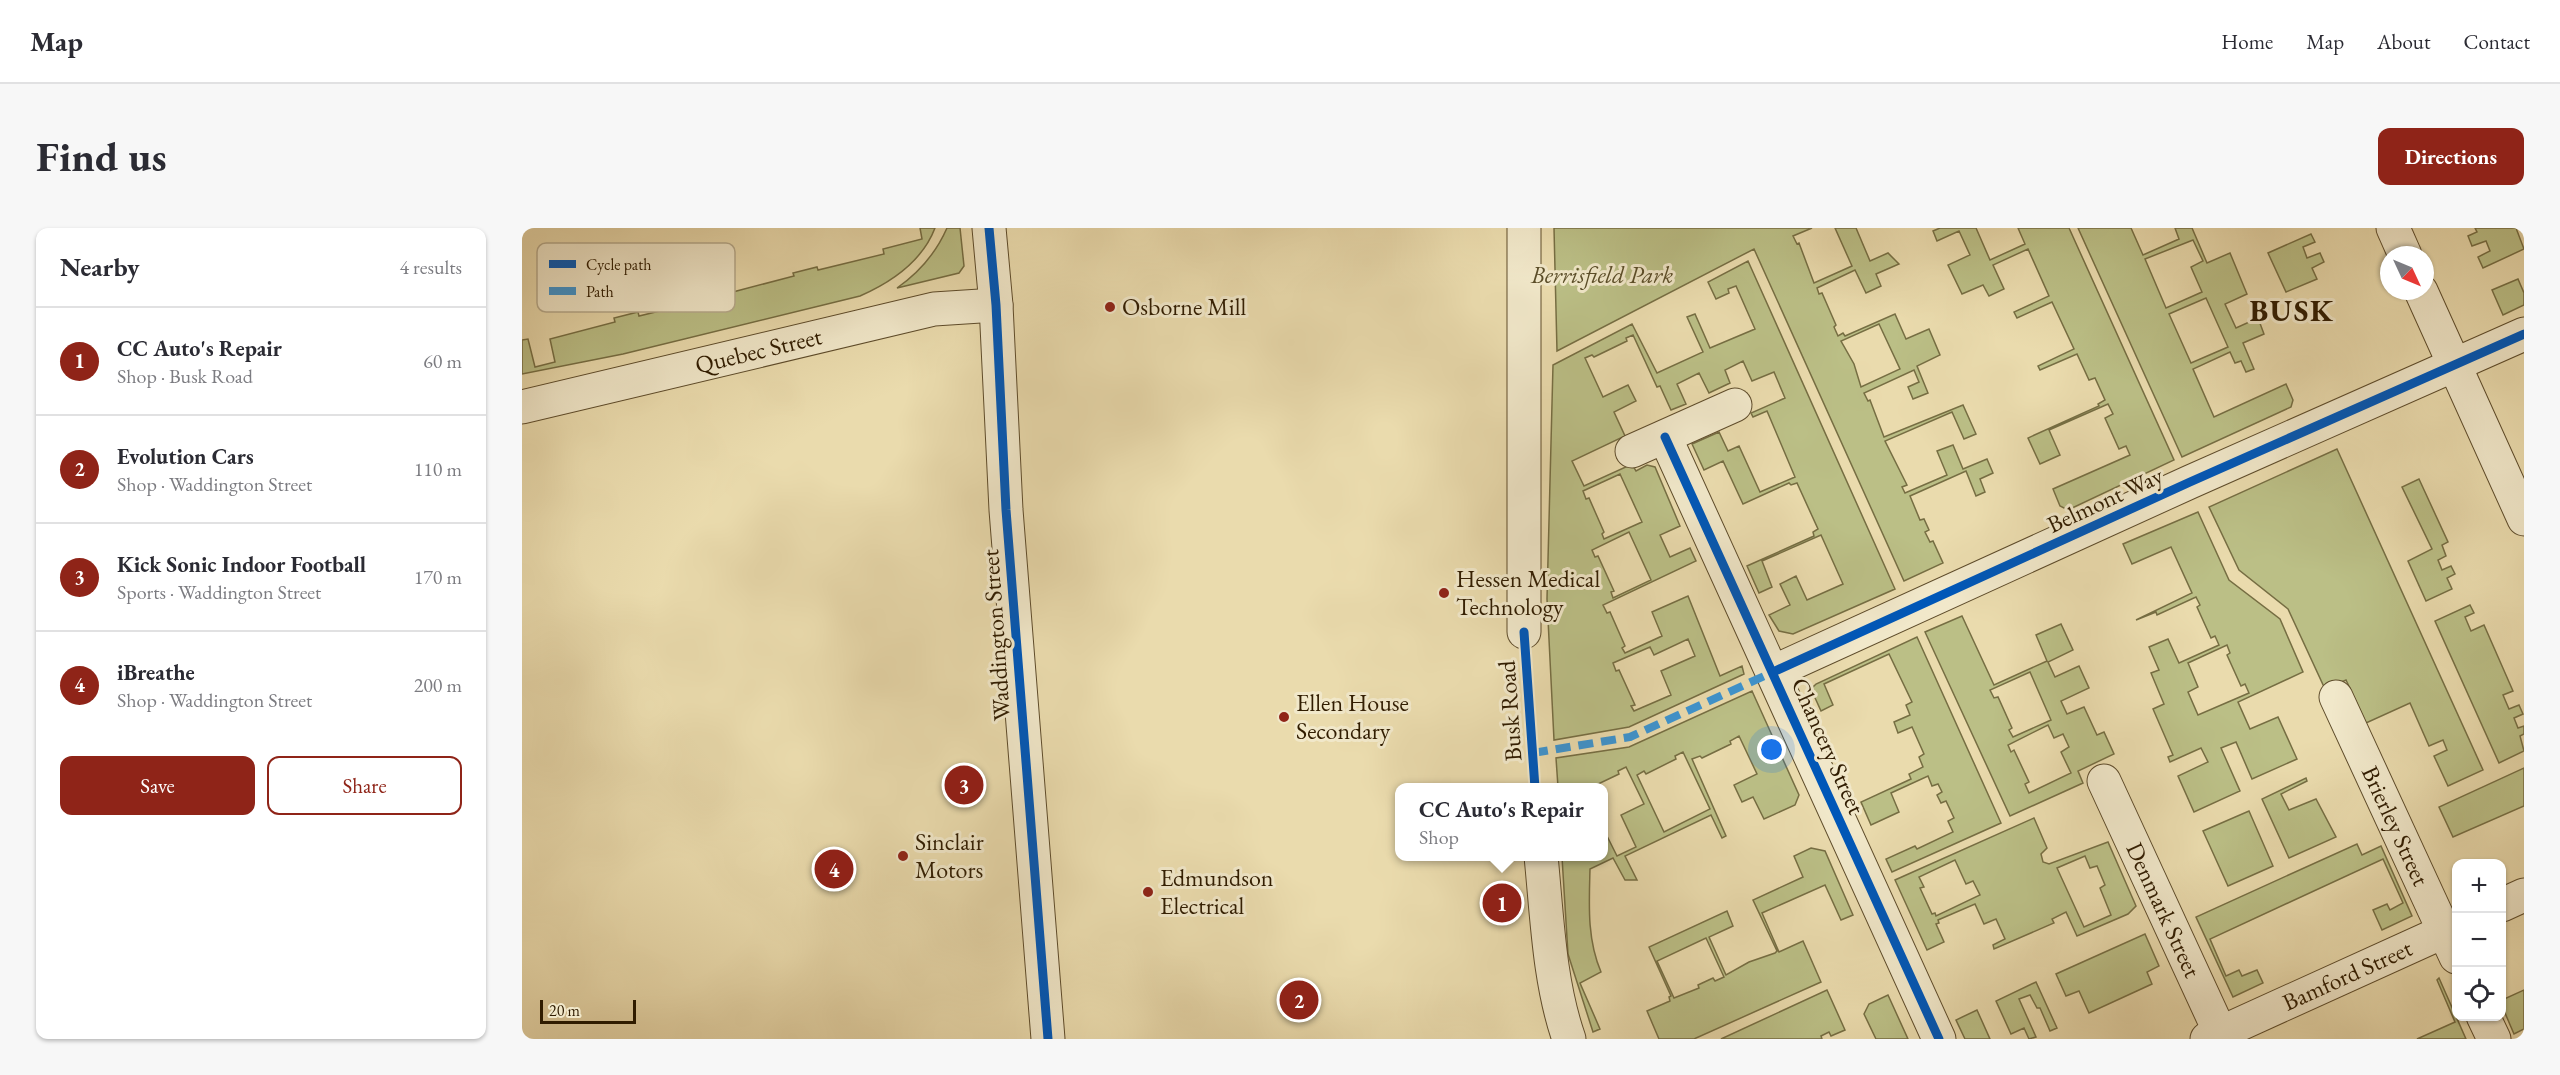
<!DOCTYPE html>
<html lang="en">
<head>
<meta charset="utf-8">
<style>
  :root { --surface:#fff; --page:#f7f7f7; --text:#2b2b33; --muted:#7c7c81; --line:#e1e1e2; --accent:#8f2418 }
  body { margin:0; font-family:"EB Garamond",serif; background:var(--page); color:var(--text) }
  .controls { position:absolute; right:18px; bottom:18px; display:grid; overflow:hidden; border-radius:12px; box-shadow:0 2px 4px #0004 }
  .controls button { width:54px; height:54px; display:grid; place-items:center; padding:0; border:0; border-bottom:2px solid var(--line); background:var(--surface); color:var(--text); font:30px sans-serif }
  .compass { position:absolute; left:1858px; top:18px; width:54px; height:54px; border-radius:50%; background:var(--surface); box-shadow:0 2px 4px #0004; rotate:134deg }
  .scale { position:absolute; left:18px; bottom:15px; width:96px; box-sizing:border-box; padding-left:6px; border:3px solid #301c00; border-top:0; font-size:16px; line-height:21px; white-space:nowrap; color:#301c00; -webkit-text-stroke:4px #f1e8ca; paint-order:stroke }
  .you { position:absolute; left:1250px; top:522px; width:21px; height:21px; margin:-15px; border:4px solid #fff; border-radius:50%; background:#1a73e8; box-shadow:0 0 0 9px #1a73e833 }
  .badge { display:grid; place-items:center; width:39px; height:39px; border-radius:50%; background:var(--accent); color:#fff; font-size:20px; font-weight:700 }
  .pin { position:absolute; translate:-50% -50%; border:3px solid #fff; box-shadow:0 2px 6px #0006 }
  .popup { position:absolute; left:873px; top:555px; width:213px; height:78px; box-sizing:border-box; display:grid; place-content:center; border-radius:12px; background:var(--surface); filter:drop-shadow(0 2px 4px #0005); font-size:20px; white-space:nowrap; color:var(--muted) }
  .popup b { font-size:22px; color:var(--text) }
  .popup::after { content:''; position:absolute; left:50%; top:100%; margin-left:-12px; border:12px solid transparent; border-top-color:var(--surface) }
  .list { margin:0; padding:0; list-style:none }
  h2 { display:flex; justify-content:space-between; align-items:center; height:78px; margin:0; padding:0 24px; font-size:26px }
  h2 small { font-size:20px; font-weight:400; color:var(--muted) }
  .list li { display:grid; grid-template-columns:39px 1fr auto; gap:18px; align-items:center; box-sizing:border-box; height:108px; padding:0 24px; border-top:2px solid var(--line) }
  .list b { display:block; font-size:22px; white-space:nowrap }
  .list p { margin:0; font-size:20px; white-space:nowrap; color:var(--muted) }
  .list em { font-size:20px; font-style:normal; color:var(--muted) }
  .actions { display:flex; gap:12px; padding:18px 24px }
  .actions a { flex:1; padding:14px 0; border:2px solid var(--accent); border-radius:12px; text-align:center; font-size:21px; color:var(--accent) }
  .actions .main { background:var(--accent); color:#fff }
  .icon { flex:none; width:33px; height:33px; fill:none; stroke:currentColor; stroke-width:2; stroke-linecap:round; stroke-linejoin:round }
  .map { position:relative; flex:none; width:2002px; height:811px; overflow:hidden; border-radius:12px }
  header { display:flex; align-items:center; gap:36px; box-sizing:border-box; height:84px; padding:0 30px; background:var(--surface); border-bottom:2px solid var(--line) }
  header strong { font-size:28px }
  nav { display:flex; gap:33px; margin-inline-start:auto; font-size:21px }
  .intro { display:flex; align-items:center; justify-content:space-between; box-sizing:border-box; height:144px; padding:0 36px }
  h1 { margin:0; font-size:42px }
  .button { padding:15px 27px; border-radius:12px; background:var(--accent); color:#fff; font-size:21px; font-weight:700 }
  main { display:flex; gap:36px; padding:0 36px }
  aside { flex:1; background:var(--surface); border-radius:12px; box-shadow:0 2px 4px #0004 }
  .map>svg:first-child { display:block }
  .green { fill:#bbbf86; stroke:#766e43; stroke-width:1.5; fill-rule:evenodd }
  .lines { fill:none; stroke-linecap:round; stroke-linejoin:round }
  .minor-casing { stroke:#5e4c2b; stroke-width:35 }
  .tertiary-casing { stroke:#5e4c2b; stroke-width:35 }
  .minor { stroke:#f1e8ca; stroke-width:33 }
  .tertiary { stroke:#f1e8ca; stroke-width:33 }
  .quiet { stroke:#3d94d0; stroke-width:8; stroke-dasharray:15 8; stroke-linecap:butt }
  .cycleway-casing { stroke:#f1e8ca; stroke-width:13 }
  .cycleway { stroke:#0057b8; stroke-width:9 }
  .poi-dot { fill:#8f2418; stroke:#f1e8ca; stroke-width:2 }
  .labels { text-anchor:middle; stroke-width:6; stroke-linejoin:round; paint-order:stroke }
  .park-label { font-size:24px; font-style:italic; fill:#5a4d28; stroke:#f1e8ca }
  .poi-label { font-size:24px; fill:#301c00; stroke:#f1e8ca; text-anchor:start }
  .street-label { font-size:24px; fill:#301c00; stroke:#f1e8ca }
  .district-label { font-size:30px; font-weight:bold; letter-spacing:1.5px; fill:#301c00; stroke:#f1e8ca }
  .key { fill:#f1e8ca; stroke:#b7ab8d; stroke-width:1.5 }
  .key-label { font-size:16px; fill:#301c00 }
</style>
</head>
<body>
<header>
<strong>Map</strong>
<nav><a>Home</a><a>Map</a><a>About</a><a>Contact</a></nav>
</header>
<div class="intro"><h1>Find us</h1><a class="button">Directions</a></div>
<main>
<aside>
<h2>Nearby<small>4 results</small></h2>
<ul class="list">
<li><span class="badge">1</span><div><b>CC Auto's Repair</b><p>Shop · Busk Road</p></div><em>60 m</em></li>
<li><span class="badge">2</span><div><b>Evolution Cars</b><p>Shop · Waddington Street</p></div><em>110 m</em></li>
<li><span class="badge">3</span><div><b>Kick Sonic Indoor Football</b><p>Sports · Waddington Street</p></div><em>170 m</em></li>
<li><span class="badge">4</span><div><b>iBreathe</b><p>Shop · Waddington Street</p></div><em>200 m</em></li>
</ul>
<div class="actions"><a class="main">Save</a><a>Share</a></div>
</aside>
<div class="map">
<svg width="2002" height="811" viewBox="0 0 2002 811">
  <rect width="100%" height="100%" fill="#eadbad"/>
  <filter id="stains"><feTurbulence type="fractalNoise" baseFrequency=".00333" numOctaves="4"/><feColorMatrix values="0 0 0 0 .2 0 0 0 0 .09 0 0 0 0 .02 0 0 0 .5 -.17"/></filter>
  <radialGradient id="worn" r=".72"><stop offset=".6" stop-color="#630" stop-opacity="0"/><stop offset="1" stop-color="#630" stop-opacity=".3"/></radialGradient>
  <!-- green -->
  <g class="green">
    <path d="M398 0H413C400 34 370 54 338 68L101 126 0 146V112L6 111 13 139 33 134 28 111 93 94 92 90 116 84 117 88 183 72V68L206 62 207 65 272 48 271 45 295 39 296 42 362 26 361 21 400 11Z"/>
    <path d="M425 0H438L442 38 437 45 375 60C398 44 414 25 425 0Z"/>
    <path d="M1032 0H1290L1271 8 1275 16 1277 15 1292 55 1330 38 1313 0H1334L1348 33 1366 25 1377 36 1354 46 1359 58 1344 65 1333 42 1295 60 1297 66 1300 65 1314 97 1312 99 1316 108 1321 105 1323 108 1373 86 1384 111 1407 101 1418 127 1395 138 1406 165 1391 171 1386 159 1397 154 1392 142 1342 165 1346 173 1348 172 1362 209 1441 177 1454 206 1442 211 1430 184 1363 213 1385 257 1380 259 1383 265 1425 247 1415 223 1431 217 1441 241 1465 231 1471 245 1458 251 1463 264 1454 268 1444 243 1388 268 1398 292 1402 291 1407 302 1403 304 1408 314 1411 313 1421 335 1382 353 1232 21 1035 123ZM1357 96 1378 141 1339 159 1332 136 1319 113Z"/>
    <polygon points="1418,0 1454,0 1468,32 1503,16 1496,0 1547,0 1652,232 1546,282 1538,278 1531,261 1608,227 1604,218 1597,221 1583,190 1591,186 1586,176 1527,202 1538,227 1518,236 1506,210 1577,178 1576,176 1583,172 1573,150 1567,152 1555,126 1518,142 1516,138 1552,121 1530,74 1495,90 1492,84 1527,68 1506,21 1471,37 1482,61 1467,68 1461,57 1440,66 1426,37 1448,27 1437,3 1415,13 1411,3"/>
    <path d="M1556 0H1609L1621 27 1657 11 1653 0H1670L1685 35 1708 25 1725 66 1703 76 1714 100 1736 90 1742 106 1721 115 1732 141 1724 144 1719 133 1713 135 1708 124 1671 141 1692 189 1764 156 1771 172 1769 179 1660 229ZM1671 12 1681 33 1669 39 1680 64 1644 80 1623 31ZM1684 70 1706 119 1669 135 1647 86Z"/>
    <polygon points="1953,0 1994,0 2002,21 1961,40 1956,29 1968,23 1964,13 1950,18 1946,8 1955,4"/>
    <polygon points="1789,6 1793,14 1781,19 1785,30 1798,25 1802,34 1790,40 1795,51 1764,64 1746,25"/>
    <path d="M1226 33 1373 361 1271 406 1257 403 1247 387 1268 377 1258 356 1274 348 1285 372 1321 356 1299 307 1240 333 1250 359 1237 365 1225 338 1292 308 1291 304 1296 301 1275 255 1269 257 1267 255 1221 276 1201 233 1182 242 1170 216 1197 204 1206 223 1217 218 1238 264 1273 249 1245 183 1231 189 1229 185 1263 170 1252 144 1230 153 1221 133 1203 142 1208 155 1187 165 1177 145 1155 156 1164 176 1149 182 1138 158 1135 159 1111 107 1104 110 1105 113 1072 129 1070 127 1063 130 1081 169 1106 157 1114 173 1092 184 1103 208 1050 233 1062 258 1108 237 1111 238 1114 243 1125 237 1133 239 1158 298 1138 307 1148 329 1168 320 1174 333 1081 377 1085 385 1088 384 1103 418 1100 420 1103 425 1140 408 1130 384 1166 368 1198 448 1220 438 1222 446 1107 499 1032 512 1025 371 1031 137 1110 96 1135 145 1181 124 1165 89 1173 86 1188 120 1233 101 1214 58 1206 61 1207 65 1194 71 1186 54ZM1098 246 1120 294 1082 311 1080 306 1082 304 1067 270 1064 271 1061 263ZM1107 304 1129 352 1091 370 1089 364 1092 363 1076 328 1073 329 1070 322ZM1166 411 1173 428 1139 443 1149 467 1112 483 1109 478 1113 477 1097 442 1094 443 1091 435 1128 419 1132 427Z"/>
    <polygon points="1996,51 2002,65 2002,77 1981,87 1970,62"/>
    <polygon points="1815,221 1961,542 1926,558 1912,528 1925,522 1921,512 1907,518 1888,475 1844,495 1824,452 1803,461 1766,381 1717,342 1687,279"/>
    <polygon points="1897,251 1926,314 1920,317 1924,328 1916,332 1920,342 1929,338 1933,346 1925,350 1930,361 1904,373 1886,333 1910,321 1880,259"/>
    <path d="M1676 284 1707 352 1758 391 1781 444 1716 474 1728 501 1756 489 1775 531 1730 551 1714 514 1699 520 1718 563 1672 584 1656 548 1686 534 1679 520 1648 534 1646 529 1651 527 1631 481 1642 476 1629 445 1637 442 1627 419 1646 411 1657 435 1697 417 1693 408 1689 410 1675 379 1678 377 1674 369 1635 387 1634 384 1614 392 1670 365 1649 319 1610 336 1601 316ZM1705 417 1708 425 1705 427 1719 458 1723 456 1727 465 1676 487 1666 464 1676 459 1666 435Z"/>
    <polygon points="1948,377 1952,385 1943,389 1949,403 1962,397 1991,463 1981,467 1987,481 1997,477 2001,486 1992,490 1996,500 2002,498 2002,506 1998,508 2002,523 1977,535 1913,393"/>
    <path d="M1440 388 1472 457 1525 433 1514 407 1539 396 1551 422 1526 434 1533 449 1557 438 1567 460 1539 473 1545 486 1562 479 1575 507 1582 504 1592 526 1556 543 1561 555 1488 588 1403 404ZM1508 444 1529 492 1491 509 1487 502 1490 500 1476 469 1472 470 1468 462ZM1526 497 1532 510 1541 506 1547 519 1539 524 1549 545 1507 565 1503 556 1507 554 1492 522 1489 524 1486 517Z"/>
    <polygon points="1395,409 1479,595 1370,644 1364,631 1393,618 1395,621 1431,604 1426,593 1432,590 1424,573 1419,575 1415,567 1420,564 1416,556 1410,558 1406,548 1369,565 1377,584 1349,597 1339,574 1389,551 1387,546 1401,539 1397,529 1402,526 1390,499 1376,505 1372,494 1388,487 1384,477 1390,474 1367,426 1302,456 1311,477 1299,483 1289,461 1294,456"/>
    <path d="M1230 463 1277 567 1273 577 1242 591 1231 569 1220 574 1212 557 1235 546 1217 508 1208 513 1209 516 1180 530 1178 528 1170 531 1204 608 1200 610 1189 587 1103 628 1115 652H1103L1091 630 1068 641C1067 677 1065 711 1079 744L1058 755 1078 801 1071 804 1046 726 1040 629 1082 628V602L1095 628 1114 619 1099 587 1122 576 1104 539 1096 543 1097 546 1070 559 1065 557 1059 559H1036L1034 530 1107 519ZM1161 524 1188 581 1142 604 1115 547 1122 543 1124 546 1154 531 1153 528Z"/>
    <polygon points="2002,540 2002,578 1931,609 1917,579"/>
    <polygon points="1784,550 1785,553 1759,566 1767,582 1794,571 1814,609 1767,630 1740,571"/>
    <polygon points="1727,583 1751,638 1706,658 1681,603"/>
    <path d="M1512 590 1525 620 1519 626 1521 634 1527 636 1586 614 1614 678 1606 686 1555 708 1544 684 1530 691 1532 695 1472 721 1471 717 1483 711 1474 691 1462 696 1453 676 1416 692 1417 695 1414 696 1422 714 1405 722 1373 652ZM1563 628 1568 640 1575 638 1583 657 1578 660 1589 687 1562 699 1535 640ZM1433 632 1444 656 1451 653 1458 667 1414 688 1413 685 1410 686 1398 660 1402 659 1397 649Z"/>
    <polygon points="1835,616 1840,627 1859,618 1890,688 1860,702 1851,682 1865,676 1868,682 1881,675 1861,631 1688,711 1704,748 1717,742 1720,748 1735,742 1741,755 1711,769 1674,689"/>
    <path d="M1289 620 1303 623 1331 687 1319 692 1303 657 1240 685 1257 724 1281 713 1299 754 1172 811H1137L1125 783 1148 773 1147 769 1149 768 1127 719 1205 683 1211 698 1187 709 1204 747 1227 734 1253 725 1255 723 1231 672 1281 649 1272 628ZM1184 710 1202 749 1193 753 1191 750 1176 757 1177 760 1152 770 1135 733Z"/>
    <polygon points="1623,706 1637,738 1625,744 1630,756 1567,785 1557,763 1544,768 1534,746"/>
    <polygon points="1917,750 1944,811 1895,811 1933,794 1915,752"/>
    <polygon points="1514,754 1535,800 1528,803 1518,780 1515,780 1508,767 1497,771 1514,809 1507,811 1502,800 1489,806 1474,773"/>
    <polygon points="1305,762 1323,802 1309,808 1307,804 1299,808 1300,811 1199,811"/>
    <polygon points="2002,762 2002,801 1992,806 1980,778 1980,772"/>
    <polygon points="1366,767 1386,811 1354,811 1342,786 1347,776"/>
    <polygon points="1455,782 1468,811 1443,811 1434,792"/>
  </g>
  <g class="lines">
    <!-- minor casing -->
    <g class="minor-casing">
      <g id="minor">
        <polyline points="467,0 474,77 484,282 526,811"/>
        <polyline points="1002,0 1002,404"/>
        <path id="s1" d="M0 179 412 81 474 77"/>
        <polyline points="1143,209 1417,811"/>
        <polyline points="1110,223 1213,177"/>
        <polyline points="1251,444 1668,254 2002,106"/>
        <path id="s2" d="M1814 469 1934 729"/>
        <path id="s3" d="M1582 553 1701 811"/>
        <path d="M1019 628C1025 688 1027 754 1047 811"/>
        <polyline points="1980,677 2002,667"/>
        <polyline points="1961,788 1972,811"/>
        <path id="s4" d="M1685 811 1934 698"/>
      </g>
    </g>
    <!-- tertiary casing -->
    <g class="tertiary-casing">
      <g id="tertiary">
        <polyline points="1871,0 1883,27"/>
        <polyline points="1899,63 2002,291"/>
      </g>
    </g>
    <!-- minor -->
    <use href="#minor" class="minor"/>
    <!-- tertiary -->
    <use href="#tertiary" class="tertiary"/>
    <!-- quiet -->
    <polyline class="quiet" points="1011,525 1108,509 1251,444"/>
    <!-- cycleway casing -->
    <g class="cycleway-casing">
      <g id="cycleway">
        <polyline points="467,0 474,77 484,282 526,811"/>
        <polyline points="1143,209 1417,811"/>
        <polyline points="1002,404 1013,560"/>
        <polyline points="1251,444 1668,254 2002,106"/>
      </g>
    </g>
    <!-- cycleway -->
    <use href="#cycleway" class="cycleway"/>
  </g>
  <!-- markers -->
  <g class="poi-dot">
    <circle cx="588" cy="79" r="6"/>
    <circle cx="922" cy="365" r="6"/>
    <circle cx="762" cy="489" r="6"/>
    <circle cx="381" cy="628" r="6"/>
    <circle cx="626" cy="664" r="6"/>
  </g>
  <g class="labels">
    <!-- park labels -->
    <g class="park-label">
      <text x="1080" y="55">Berrisfield Park</text>
    </g>
    <!-- poi labels -->
    <g class="poi-label">
      <text x="600" y="87">Osborne Mill</text>
      <text x="934" y="359">Hessen Medical<tspan x="934" dy="28">Technology</tspan></text>
      <text x="774" y="483">Ellen House<tspan x="774" dy="28">Secondary</tspan></text>
      <text x="393" y="622">Sinclair<tspan x="393" dy="28">Motors</tspan></text>
      <text x="638" y="658">Edmundson<tspan x="638" dy="28">Electrical</tspan></text>
    </g>
    <!-- street labels -->
    <g class="street-label">
      <text dy="8" stroke="none"><textPath href="#s1" startOffset="243">Quebec Street</textPath></text>
      <text transform="translate(1583 272) rotate(-25)" y="8">Belmont Way</text>
      <text transform="translate(474 407) rotate(-94)" y="8">Waddington Street</text>
      <text transform="translate(988 483) rotate(-94)" y="8">Busk Road</text>
      <text transform="translate(1306 518) rotate(66)" y="8">Chancery Street</text>
      <text dy="8" stroke="none"><textPath href="#s2" startOffset="142">Brierley Street</textPath></text>
      <text dy="8" stroke="none"><textPath href="#s3" startOffset="142">Denmark Street</textPath></text>
      <text dy="8" stroke="none"><textPath href="#s4" startOffset="154">Bamford Street</textPath></text>
    </g>
    <!-- district labels -->
    <g class="district-label">
      <text x="1770" y="93">BUSK</text>
    </g>
  </g>
  <!-- legend -->
  <rect x="15" y="15" width="198" height="69" rx="9" class="key"/>
  <rect x="27" y="32" width="27" height="8" fill="#0057b8"/>
  <rect x="27" y="59" width="27" height="8" fill="#3d94d0"/>
  <g class="key-label">
    <text x="64" y="42">Cycle path</text>
    <text x="64" y="69">Path</text>
  </g>
  <rect width="100%" height="100%" filter="url(#stains)"/>
  <rect width="100%" height="100%" fill="url(#worn)"/>
</svg>
<div class="controls">
<button>+</button>
<button>−</button>
<button><svg class="icon" aria-label="locate" viewBox="0 0 24 24"><circle cx="12" cy="12" r="6"/><path d="M12 2v4M12 18v4M2 12h4M18 12h4"/></svg></button>
</div>
<svg class="compass" viewBox="-18 -18 36 36"><path d="M0-13l5 13h-10z" fill="#e53935"/><path d="M0 13l5-13h-10z" fill="#7c7c81"/></svg>
<div class="scale">20 m</div>
<div class="you"></div>
<div class="pin badge" style="left:980px;top:675px">1</div>
<div class="popup"><b>CC Auto's Repair</b>Shop</div>
<div class="pin badge" style="left:777px;top:772px">2</div>
<div class="pin badge" style="left:442px;top:557px">3</div>
<div class="pin badge" style="left:312px;top:641px">4</div>
</div>
</main>
</body>
</html>
